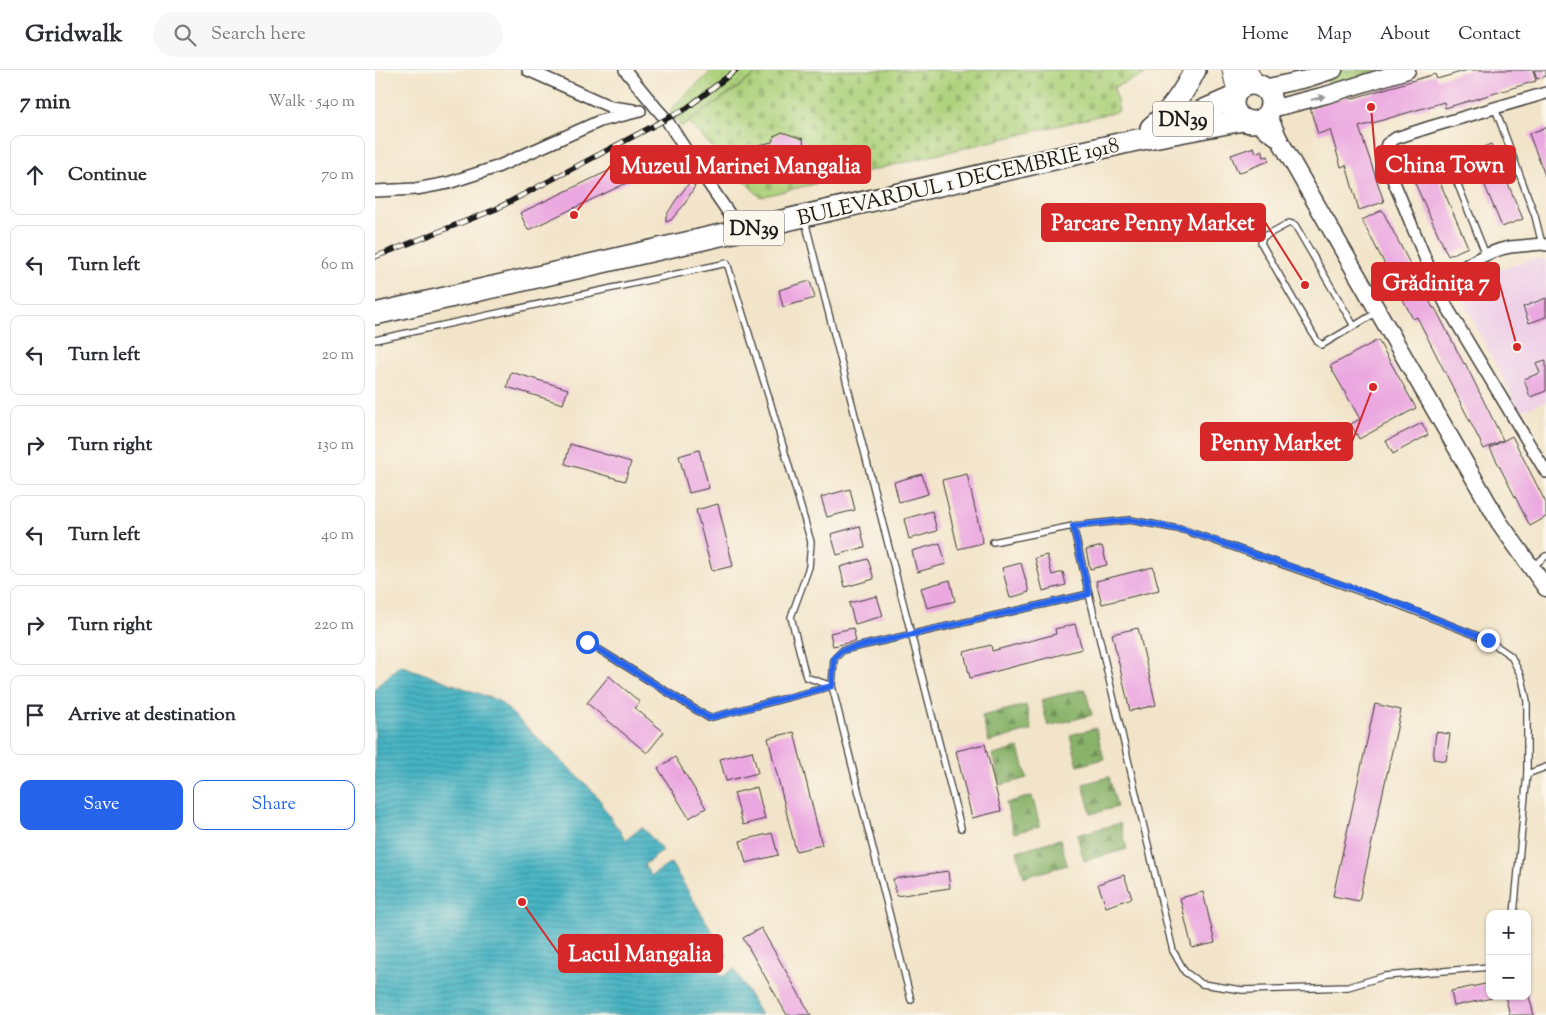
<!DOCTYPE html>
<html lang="en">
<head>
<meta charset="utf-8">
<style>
  :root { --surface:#fff; --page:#f7f7f7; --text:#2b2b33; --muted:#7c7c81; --line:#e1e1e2; --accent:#2563eb }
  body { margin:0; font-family:"Sorts Mill Goudy",serif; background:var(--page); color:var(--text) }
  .controls { position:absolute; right:15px; bottom:15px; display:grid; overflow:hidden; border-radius:10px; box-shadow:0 1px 4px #0004 }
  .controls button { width:45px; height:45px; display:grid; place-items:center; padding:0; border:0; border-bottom:1px solid var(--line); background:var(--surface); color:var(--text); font:25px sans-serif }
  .stop { position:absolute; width:15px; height:15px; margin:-11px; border:4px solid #2563eb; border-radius:50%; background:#fff }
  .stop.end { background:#2563eb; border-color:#fff; box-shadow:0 1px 5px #0008 }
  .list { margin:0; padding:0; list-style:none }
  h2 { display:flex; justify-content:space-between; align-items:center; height:65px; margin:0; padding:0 20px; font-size:21px }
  h2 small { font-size:16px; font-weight:400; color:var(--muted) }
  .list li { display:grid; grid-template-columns:32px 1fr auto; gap:15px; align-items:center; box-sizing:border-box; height:80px; margin:0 10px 10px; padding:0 10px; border:1px solid var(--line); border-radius:10px }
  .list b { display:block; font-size:19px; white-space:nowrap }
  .list em { font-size:16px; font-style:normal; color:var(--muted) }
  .actions { display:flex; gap:10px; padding:15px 20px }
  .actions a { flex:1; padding:11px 0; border:1px solid var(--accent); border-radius:10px; text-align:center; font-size:18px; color:var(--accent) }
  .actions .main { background:var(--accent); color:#fff }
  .icon { flex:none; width:28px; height:28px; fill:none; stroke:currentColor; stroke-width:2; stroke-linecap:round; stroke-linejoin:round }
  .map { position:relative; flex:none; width:1171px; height:945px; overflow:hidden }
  header { display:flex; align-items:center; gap:30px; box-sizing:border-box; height:70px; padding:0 25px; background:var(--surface); border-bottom:1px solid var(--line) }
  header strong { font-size:24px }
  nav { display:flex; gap:28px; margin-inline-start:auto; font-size:18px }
  .search { width:350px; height:45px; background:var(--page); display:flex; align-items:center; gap:12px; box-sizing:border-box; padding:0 18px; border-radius:28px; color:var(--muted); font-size:19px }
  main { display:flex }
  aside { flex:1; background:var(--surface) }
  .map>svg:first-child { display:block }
  .built { fill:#eed0e7 }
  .grass { fill:url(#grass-dots); stroke:#64764c }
  .forest { fill:url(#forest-firs); stroke:#536844 }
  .cemetery { fill:url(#cemetery-stones); stroke:#64764c }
  .water { fill:url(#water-rules); stroke:#316870 }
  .building { fill:#eba8e0 }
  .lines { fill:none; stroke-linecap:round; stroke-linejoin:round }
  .lane-casing { stroke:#3c3a36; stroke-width:8 }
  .street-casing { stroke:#3c3a36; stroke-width:14 }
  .secondary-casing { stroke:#3c3a36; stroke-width:19 }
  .primary-casing { stroke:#3c3a36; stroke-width:21 }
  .highway-casing { stroke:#3c3a36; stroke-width:24 }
  .lane { stroke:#fff; stroke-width:5.5 }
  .street { stroke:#fff; stroke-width:11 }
  .secondary { stroke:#fff; stroke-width:16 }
  .primary { stroke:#fff; stroke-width:19 }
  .highway { stroke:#fff; stroke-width:21 }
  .rail-casing { stroke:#1c1c1c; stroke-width:5.5 }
  .rail { stroke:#fbf7ec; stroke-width:4; stroke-dasharray:11; stroke-linecap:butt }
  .oneway { fill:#999 }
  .route { stroke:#2563eb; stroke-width:6 }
  .labels { text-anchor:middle; stroke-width:4; stroke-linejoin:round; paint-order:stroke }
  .shield { fill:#fbf7ec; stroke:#5f5e5a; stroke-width:1 }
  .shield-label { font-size:20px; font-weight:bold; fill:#1c1c1c }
  .street-label { font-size:21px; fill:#1c1c1c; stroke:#fbf7ec }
  .leader { fill:none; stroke:#d62828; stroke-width:2 }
  .callout-dot { fill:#d62828; stroke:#fbf7ec; stroke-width:2 }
  .callout { fill:#d62828; stroke:#d62828; stroke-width:2 }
  .callout-label { font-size:22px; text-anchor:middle; font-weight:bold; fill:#fff }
</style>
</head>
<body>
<header>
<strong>Gridwalk</strong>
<div class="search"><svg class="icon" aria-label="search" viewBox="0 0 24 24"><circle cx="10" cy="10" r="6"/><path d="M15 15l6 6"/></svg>Search here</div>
<nav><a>Home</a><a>Map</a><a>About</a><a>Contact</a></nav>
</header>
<main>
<aside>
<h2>7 min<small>Walk · 540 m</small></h2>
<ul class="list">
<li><svg class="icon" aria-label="ahead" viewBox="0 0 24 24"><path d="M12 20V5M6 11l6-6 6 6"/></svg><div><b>Continue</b></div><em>70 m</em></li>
<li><svg class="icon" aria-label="left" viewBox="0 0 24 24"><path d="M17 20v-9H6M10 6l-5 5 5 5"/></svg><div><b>Turn left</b></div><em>60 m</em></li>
<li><svg class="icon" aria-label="left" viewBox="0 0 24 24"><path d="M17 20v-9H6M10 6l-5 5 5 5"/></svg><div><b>Turn left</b></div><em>20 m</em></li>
<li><svg class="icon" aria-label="right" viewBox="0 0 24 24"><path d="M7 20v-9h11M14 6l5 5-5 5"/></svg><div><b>Turn right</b></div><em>130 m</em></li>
<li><svg class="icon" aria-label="left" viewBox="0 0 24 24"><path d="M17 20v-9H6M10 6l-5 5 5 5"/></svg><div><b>Turn left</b></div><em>40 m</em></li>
<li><svg class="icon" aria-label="right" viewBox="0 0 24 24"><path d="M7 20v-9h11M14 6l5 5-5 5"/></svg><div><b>Turn right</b></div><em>220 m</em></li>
<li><svg class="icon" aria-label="arrive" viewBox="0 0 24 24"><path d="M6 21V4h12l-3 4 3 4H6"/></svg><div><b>Arrive at destination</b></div></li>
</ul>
<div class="actions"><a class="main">Save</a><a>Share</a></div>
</aside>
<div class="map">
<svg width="1171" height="945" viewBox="0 0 1171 945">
  <defs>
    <pattern id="grass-dots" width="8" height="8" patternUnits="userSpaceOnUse" patternTransform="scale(1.25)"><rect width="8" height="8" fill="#add17b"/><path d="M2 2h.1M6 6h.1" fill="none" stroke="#94b36a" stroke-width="1.8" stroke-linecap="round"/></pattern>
    <pattern id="forest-firs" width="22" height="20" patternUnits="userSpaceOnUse" patternTransform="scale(1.25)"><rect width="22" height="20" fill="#8ab36b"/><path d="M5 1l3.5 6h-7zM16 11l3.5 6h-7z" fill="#709157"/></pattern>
    <pattern id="cemetery-stones" width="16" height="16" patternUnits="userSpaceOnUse" patternTransform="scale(1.25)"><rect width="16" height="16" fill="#add17b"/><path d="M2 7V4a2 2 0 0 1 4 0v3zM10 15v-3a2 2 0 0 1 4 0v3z" fill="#94b36a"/></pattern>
    <pattern id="water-rules" width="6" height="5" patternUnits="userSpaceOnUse" patternTransform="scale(1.25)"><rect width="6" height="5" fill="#46b3c3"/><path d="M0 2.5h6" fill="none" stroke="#3a919e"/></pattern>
  </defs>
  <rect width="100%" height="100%" fill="#fbf7ec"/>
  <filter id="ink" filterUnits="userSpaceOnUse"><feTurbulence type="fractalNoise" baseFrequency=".02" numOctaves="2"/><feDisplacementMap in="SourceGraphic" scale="10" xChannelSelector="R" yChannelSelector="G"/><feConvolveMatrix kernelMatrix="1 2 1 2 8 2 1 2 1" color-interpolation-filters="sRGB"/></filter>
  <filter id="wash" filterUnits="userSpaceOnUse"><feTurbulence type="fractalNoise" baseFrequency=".0096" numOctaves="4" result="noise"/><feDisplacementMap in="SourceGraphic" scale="20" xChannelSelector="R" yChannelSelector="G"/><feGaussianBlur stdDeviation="1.12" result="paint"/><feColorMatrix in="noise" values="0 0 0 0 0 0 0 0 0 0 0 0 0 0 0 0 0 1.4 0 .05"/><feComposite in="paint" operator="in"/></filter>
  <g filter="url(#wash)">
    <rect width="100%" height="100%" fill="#f2e4c9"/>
    <!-- built -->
    <polygon class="built" points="1157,189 1171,190 1171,331 1145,341 1084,223 1112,204"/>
    <!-- grass -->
    <g class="grass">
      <polygon points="338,0 386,0 307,57 295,41 311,24"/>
      <polygon points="949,0 1004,0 954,15"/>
    </g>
    <!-- forest -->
    <g class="forest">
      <polygon points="710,619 717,645 673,656 666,630"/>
      <polygon points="651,635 657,660 614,672 607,646"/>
      <polygon points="721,658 729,689 703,696 695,665"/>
      <polygon points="644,678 652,708 626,715 618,685"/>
      <polygon points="734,707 742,737 716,744 708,714"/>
      <polygon points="657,726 665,756 639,763 631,733"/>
      <polygon points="745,753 752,779 709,791 702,765"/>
      <polygon points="685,769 692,795 649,807 642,781"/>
    </g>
    <!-- cemetery -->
    <polygon class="cemetery" points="386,0 769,0 771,4 739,17 744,41 385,127 313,52 363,18"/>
    <!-- water -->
    <polygon class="water" points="25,595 124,631 215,718 227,733 226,734 251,770 267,757 288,781 269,795 276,806 296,793 352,886 339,896 347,907 359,899 386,945 0,945 0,618"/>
    <g id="blocks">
      <!-- building -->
      <g class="building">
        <polygon points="1093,0 1158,0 1161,11 1070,38 1069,32 984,57 1009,132 984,140 971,95 966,97 955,60 943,64 935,38 974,26 975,29 1060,4 1062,9"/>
        <polygon points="1159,0 1171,0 1171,6 1162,9"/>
        <polygon points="1171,57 1171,108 1154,64"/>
        <polygon points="407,62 428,69 429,76 415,92 406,93 401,89 384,94 380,76 397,72 399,66"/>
        <polygon points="1116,74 1148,149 1127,157 1096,82"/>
        <polygon points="879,77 881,83 887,80 889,87 893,86 894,91 863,103 856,85"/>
        <polygon points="252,92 260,109 153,160 145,143"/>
        <polygon points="1060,101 1093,177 1073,186 1039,111"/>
        <polygon points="315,112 320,116 309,135 296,150 291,152 291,146 301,130"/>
        <polygon points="1007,140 1058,238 1060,238 1089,294 1090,293 1128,370 1109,379 1042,247 1038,249 987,150"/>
        <polygon points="435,211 440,228 408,237 404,220"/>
        <polygon points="1171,228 1171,247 1154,253 1148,237"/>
        <polygon points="1003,270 1041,338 984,369 976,354 985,349 955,296"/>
        <polygon points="1171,290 1171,321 1155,327 1149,309 1165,303 1161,293"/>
        <polygon points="136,302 193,319 188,334 132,317"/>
        <polygon points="1047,353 1053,365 1018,384 1011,371"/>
        <polygon points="1137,366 1171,433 1171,447 1155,456 1115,378"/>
        <polygon points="195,374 256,392 250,411 190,394"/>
        <polygon points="324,380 334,418 314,423 304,386"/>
        <polygon points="547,404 553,424 524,432 519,412"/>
        <polygon points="592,404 608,473 583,479 567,410"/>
        <polygon points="475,419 480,440 452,447 446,427"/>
        <polygon points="343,434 358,496 337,501 321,440"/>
        <polygon points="557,441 562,461 534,469 529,449"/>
        <polygon points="485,456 490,477 462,485 456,464"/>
        <polygon points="565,473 571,494 542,502 537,481"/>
        <polygon points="727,476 732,495 715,499 711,480"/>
        <polygon points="672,485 677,505 688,502 691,515 668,521 660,488"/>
        <polygon points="493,489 499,509 470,517 465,497"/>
        <polygon points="646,493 654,522 635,528 627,498"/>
        <polygon points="778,497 784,520 727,534 721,511"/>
        <polygon points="575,510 580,531 552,538 546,518"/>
        <polygon points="502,526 508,546 480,554 474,533"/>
        <polygon points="700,554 707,579 595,608 589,582 616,575 617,581 681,564 680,559"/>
        <polygon points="478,558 481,571 458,576 455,563"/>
        <polygon points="763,558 781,635 755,641 737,564"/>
        <polygon points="234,606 265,632 260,638 289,662 272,683 212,633"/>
        <polygon points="1000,634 1026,640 984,831 958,826"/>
        <polygon points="419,662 447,775 421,781 393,668"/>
        <polygon points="1061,662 1075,664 1071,691 1058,689"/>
        <polygon points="610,674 626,741 597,748 581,681"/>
        <polygon points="377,681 383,703 351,711 345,689"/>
        <polygon points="300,687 331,738 314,748 283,698"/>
        <polygon points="382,717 390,749 368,755 359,723"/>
        <polygon points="397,763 403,785 371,793 365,771"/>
        <polygon points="573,801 575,818 521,826 518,809"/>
        <polygon points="749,805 757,828 731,837 723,814"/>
        <polygon points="828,822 840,873 817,878 805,828"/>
        <polygon points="386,858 436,945 412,945 368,868"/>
        <polygon points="1115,913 1115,926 1122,927 1079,936 1076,921"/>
        <polygon points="1152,919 1159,945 1135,945 1130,926 1152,926"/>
      </g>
    </g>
  </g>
  <g filter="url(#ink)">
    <use href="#blocks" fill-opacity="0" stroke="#3c3a36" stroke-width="1"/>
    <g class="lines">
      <!-- lane casing -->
      <g class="lane-casing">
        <g id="lane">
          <polyline points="1120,38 1160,146 1167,174"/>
          <polyline points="1077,100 1111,185"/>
          <polyline points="430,151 586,758"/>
          <polyline points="979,256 947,275 942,271 886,173 888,167 914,153 920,155 979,256 1002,242"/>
          <polyline points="0,270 352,193 394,328 436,472 434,497 416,547 431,607 457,616 536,930"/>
          <polyline points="698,456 798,881 810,902 827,914 867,920 973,917 1010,906 1115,897"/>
          <polyline points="618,472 698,456 755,450 809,460 1024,535 1113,570 1136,586 1147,608 1152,631 1152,704 1139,844"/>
          <polyline points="1158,496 1171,486"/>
          <polyline points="212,572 334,648 457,616 459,589 468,580 714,524"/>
          <polyline points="1152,704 1171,697"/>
        </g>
      </g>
      <!-- street casing -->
      <g class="street-casing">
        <g id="street">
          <polyline points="153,0 236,37 258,40"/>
          <polyline points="250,0 282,39 291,49 316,88 366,161"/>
          <polyline points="0,121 41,119 73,113 122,97 225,51 265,41"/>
          <path d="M1171 175 1167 174C1156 175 1145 176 1135 177 1108 182 1082 200 1062 217L1072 237 1171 402"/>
          <polyline points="1062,217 1012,95 1010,81 1012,74 1021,68 1055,57 1171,23"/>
        </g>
      </g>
      <!-- secondary casing -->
      <g class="secondary-casing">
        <g id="secondary">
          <polyline points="889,18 931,9 959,0"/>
          <polyline points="896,39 951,25 1032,0"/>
          <polyline points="893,44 904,69 1124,452 1171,518"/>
          <polyline points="880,52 904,69"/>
        </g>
      </g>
      <!-- primary casing -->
      <g class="primary-casing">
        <g id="primary">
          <polyline points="857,0 862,22"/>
          <polyline points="872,0 880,14"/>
        </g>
      </g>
      <!-- highway casing -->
      <g class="highway-casing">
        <g id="highway">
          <circle cx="877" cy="33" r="19"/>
          <polyline points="795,55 859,27"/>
          <path d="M776 58C796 41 808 24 820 0"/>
          <polyline points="0,244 757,71 868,50"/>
        </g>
      </g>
      <!-- lane -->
      <use href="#lane" class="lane"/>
      <!-- street -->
      <use href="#street" class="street"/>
      <!-- secondary -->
      <use href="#secondary" class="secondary"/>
      <!-- primary -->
      <use href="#primary" class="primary"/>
      <!-- highway -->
      <use href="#highway" class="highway"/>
      <!-- rail casing -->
      <g class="rail-casing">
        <polyline id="rail" points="0,187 121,139 312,38 361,0"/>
      </g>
      <!-- rail -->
      <use href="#rail" class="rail"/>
    </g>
    <!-- one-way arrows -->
    <defs><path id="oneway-solid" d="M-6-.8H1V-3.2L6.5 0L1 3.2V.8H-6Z" transform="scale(1.25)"/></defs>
    <use class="oneway" href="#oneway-solid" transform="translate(943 28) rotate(-15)"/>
  </g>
  <g class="lines" filter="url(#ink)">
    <!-- route -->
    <polyline class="route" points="212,572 334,648 457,616 459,588 468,580 714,524 698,456 755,450 809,460 1024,534 1113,570"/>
  </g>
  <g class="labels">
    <!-- shield labels -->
    <g class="shield">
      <rect x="778" y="31.5" width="60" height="35" rx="4"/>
      <rect x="349" y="140.5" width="60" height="35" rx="4"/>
    </g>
    <g class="shield-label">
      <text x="808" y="56">DN39</text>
      <text x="379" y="165">DN39</text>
    </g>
    <!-- street labels -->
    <g class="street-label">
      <text transform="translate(583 111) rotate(-13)" y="7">BULEVARDUL 1 DECEMBRIE 1918</text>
    </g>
  </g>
  <!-- callouts -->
  <path class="leader" d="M996 37L1001 94M199 145L236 95M930 215L890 152M1142 277L1124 212M998 317L977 372M147 832L184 884"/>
  <g class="callout-dot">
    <circle cx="996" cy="37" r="5"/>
    <circle cx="199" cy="145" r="5"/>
    <circle cx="930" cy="215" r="5"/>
    <circle cx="1142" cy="277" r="5"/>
    <circle cx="998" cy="317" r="5"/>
    <circle cx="147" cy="832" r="5"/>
  </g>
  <g class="callout">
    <rect x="1001" y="76" width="139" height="37" rx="5"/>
    <rect x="236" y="76" width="259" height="37" rx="5"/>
    <rect x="667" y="134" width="223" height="37" rx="5"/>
    <rect x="997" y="193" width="127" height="37" rx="5"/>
    <rect x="826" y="353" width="151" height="37" rx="5"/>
    <rect x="184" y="865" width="163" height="37" rx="5"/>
  </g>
  <g class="callout-label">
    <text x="1070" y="102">China Town</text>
    <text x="366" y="103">Muzeul Marinei Mangalia</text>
    <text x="778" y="160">Parcare Penny Market</text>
    <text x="1061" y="220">Grădinița 7</text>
    <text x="901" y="380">Penny Market</text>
    <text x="265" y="891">Lacul Mangalia</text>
  </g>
</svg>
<div class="controls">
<button>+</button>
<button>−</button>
</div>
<div class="stop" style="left:212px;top:572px"></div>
<div class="stop end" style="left:1113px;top:570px"></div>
</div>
</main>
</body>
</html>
